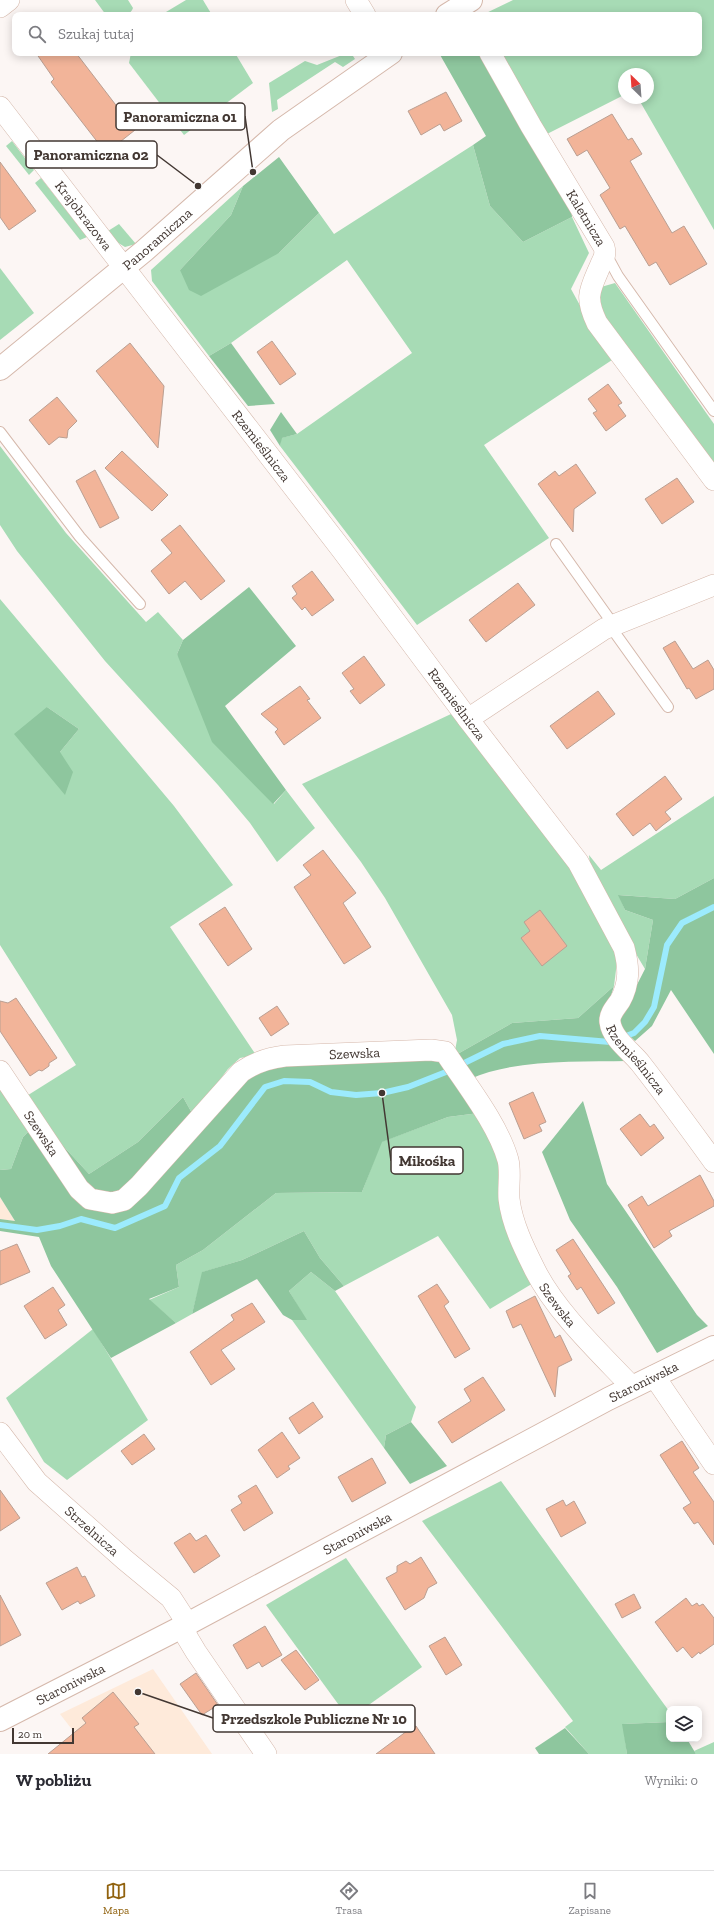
<!DOCTYPE html>
<html lang="pl">
<head>
<meta charset="utf-8">
<style>
  :root { --surface:#fff; --page:#f7f7f7; --text:#2b2b33; --muted:#7c7c81; --line:#e1e1e2; --accent:#91620e }
  body { margin:0; font-family:"Zilla Slab",serif; background:var(--page); color:var(--text) }
  .controls { position:absolute; right:12px; bottom:12px; display:grid; overflow:hidden; border-radius:8px; box-shadow:0 2px 10px #0003 }
  .controls button { width:36px; height:36px; display:grid; place-items:center; padding:0; border:0; border-bottom:1px solid var(--line); background:var(--surface); color:var(--text); font:20px sans-serif }
  .compass { position:absolute; left:618px; top:68px; width:36px; height:36px; border-radius:50%; background:var(--surface); box-shadow:0 2px 10px #0003; rotate:335deg }
  .scale { position:absolute; left:12px; bottom:10px; width:62px; box-sizing:border-box; padding-left:4px; border:2px solid #423732; border-top:0; font-size:11px; line-height:14px; white-space:nowrap; color:#423732; -webkit-text-stroke:3px #fff; paint-order:stroke }
  .list { margin:0; padding:0; list-style:none }
  h2 { display:flex; justify-content:space-between; align-items:center; height:52px; margin:0; padding:0 16px; font-size:17px }
  h2 small { font-size:13px; font-weight:400; color:var(--muted) }
  .icon { flex:none; width:22px; height:22px; fill:none; stroke:currentColor; stroke-width:2; stroke-linecap:round; stroke-linejoin:round }
  .map { position:relative; flex:none; width:714px; height:1754px; overflow:hidden }
  .search { position:absolute; background:var(--surface); box-shadow:0 2px 10px #0003; left:12px; right:12px; top:12px; height:44px; display:flex; align-items:center; gap:10px; box-sizing:border-box; padding:0 14px; border-radius:8px; color:var(--muted); font-size:15px }
  .sheet { height:116px; background:var(--surface) }
  nav { display:flex; justify-content:space-around; align-items:center; box-sizing:border-box; height:56px; border-top:1px solid var(--line); background:var(--surface); font-size:11px; color:var(--muted) }
  nav a { display:grid; justify-items:center; gap:2px }
  nav .on { color:var(--accent) }
  .map>svg:first-child { display:block }
  .education { fill:#feeada }
  .green { fill:#a7dbb5; fill-rule:evenodd }
  .forest { fill:#8ec69e }
  .lines { fill:none; stroke-linecap:round; stroke-linejoin:round }
  .stream { stroke:#9cebfd; stroke-width:6 }
  .building { fill:#f2b499; stroke:#ba9f92 }
  .service-casing { stroke:#d5b8ab; stroke-width:12 }
  .minor-casing { stroke:#d5b8ab; stroke-width:22 }
  .tertiary-casing { stroke:#d5b8ab; stroke-width:24 }
  .service { stroke:#fff; stroke-width:10 }
  .minor { stroke:#fff; stroke-width:21 }
  .tertiary { stroke:#fff; stroke-width:22 }
  .labels { text-anchor:middle; stroke-width:3; stroke-linejoin:round; paint-order:stroke }
  .street-label { font-size:14px; fill:#423732; stroke:#fff }
  .leader { fill:none; stroke:#423732; stroke-width:1.5 }
  .callout-dot { fill:#423732; stroke:#fff; stroke-width:1.5 }
  .callout { fill:#fff; stroke:#423732; stroke-width:1.5 }
  .callout-label { font-size:15px; text-anchor:middle; font-weight:bold; fill:#423732 }
</style>
</head>
<body>
<div class="map">
<svg width="714" height="1754" viewBox="0 0 714 1754">
  <rect width="100%" height="100%" fill="#fcf6f4"/>
  <!-- education -->
  <g class="education">
    <polygon points="0,1197 15,1221 0,1219"/>
    <polygon points="153,1669 212,1754 91,1754 60,1714"/>
  </g>
  <!-- green -->
  <g class="green">
    <path d="M95 0H128L133 8C130 18 115 15 106 15Z"/>
    <polygon points="186,0 203,0 212,15 161,15"/>
    <polygon points="513,0 714,0 714,230 638,98 648,98 648,74 624,74 624,95 547,134 499,53 699,53 699,15 482,15"/>
    <polygon points="131,53 235,53 253,83 184,135 129,63"/>
    <polygon points="347,53 351,53 355,59 343,67 335,62 277,100 278,109 272,112 269,83 305,61 317,65"/>
    <polygon points="12,141 34,170 29,175 6,146"/>
    <polygon points="473,145 490,206 523,242 572,217 589,253 571,289 594,331 615,358 484,445 549,538 417,625 280,446 281,438 297,434 412,353 347,260 231,343 209,356 152,281 151,270 243,186 231,215 180,270 279,253 319,213 334,234"/>
    <polygon points="41,178 87,237 80,240 35,183"/>
    <polygon points="119,224 136,244 125,247 115,241 108,231"/>
    <polygon points="0,268 34,313 0,340"/>
    <polygon points="615,283 714,424 714,466 603,319 600,298 601,287"/>
    <polygon points="0,446 66,533 146,622 158,612 183,640 177,654 274,804 286,790 315,828 277,862 250,823 218,785 105,661 17,551 0,525"/>
    <path d="M0 599 174 806 233 885 170 927 256 1055 240 1058 228 1069 193 1115 183 1097 138 1142 89 1174 55 1137 25 1097 76 1065 0 945ZM47 707 79 729 60 752Z"/>
    <polygon points="451,714 481,749 578,873 618,954 614,986 578,1018 512,1023 454,1056 457,1040 452,1015 385,898 361,862 302,784"/>
    <polygon points="714,796 714,878 675,899 619,895 625,910 653,920 645,969 624,934 590,866 589,855 601,870"/>
    <polygon points="0,1077 32,1128 23,1137 11,1169 0,1170"/>
    <polygon points="479,1113 501,1148 535,1282 490,1309 438,1236 344,1286 320,1258 304,1231 242,1260 203,1272 192,1314 176,1323 149,1300 179,1287 176,1265 203,1250 276,1193 362,1192 381,1142 448,1117"/>
    <polygon points="311,1272 335,1291 416,1407 411,1422 386,1435 384,1448 292,1320 306,1320 289,1291"/>
    <polygon points="93,1329 148,1420 67,1480 44,1462 6,1398"/>
    <polygon points="501,1481 669,1711 669,1722 623,1724 627,1754 589,1754 565,1727 573,1721 422,1521"/>
    <polygon points="346,1558 422,1667 349,1719 266,1605"/>
    <polygon points="714,1742 714,1754 696,1754 694,1751"/>
  </g>
  <!-- forest -->
  <g class="forest">
    <polygon points="439,53 482,53 571,207 572,217 523,242 490,206 473,145 486,136"/>
    <polygon points="279,157 319,213 279,253 201,296 189,290 180,270 231,215 243,186"/>
    <polygon points="231,343 275,404 248,406 209,356"/>
    <polygon points="281,412 297,434 282,438 280,446 270,430"/>
    <polygon points="249,587 296,646 225,706 286,790 273,804 212,742 177,654 183,640"/>
    <polygon points="47,707 79,729 60,752 73,772 65,795 14,734"/>
    <polygon points="714,878 714,1054 671,990 652,1026 635,1041 619,1026 621,1016 645,969 653,920 625,910 618,895 675,899"/>
    <path d="M614 986 602 1025 627 1061C579 1062 514 1059 470 1079L454 1056 512 1023 578 1018Z"/>
    <polygon points="442,1060 479,1113 448,1117 382,1142 362,1192 276,1193 203,1250 176,1265 179,1287 149,1299 176,1323 111,1358 51,1266 39,1237 0,1231 0,1219 15,1221 0,1197 0,1170 11,1169 23,1137 32,1128 107,1210 250,1074 300,1063"/>
    <polygon points="183,1097 193,1115 128,1190 112,1195 90,1190 55,1137 89,1174 138,1142"/>
    <polygon points="583,1101 607,1184 697,1315 708,1326 657,1353 617,1287 570,1220 542,1152"/>
    <polygon points="304,1231 320,1258 344,1286 335,1291 311,1272 289,1291 307,1320 292,1320 283,1315 257,1279 192,1314 202,1272 242,1260"/>
    <polygon points="411,1422 447,1466 410,1484 384,1448 386,1435"/>
    <polygon points="669,1722 669,1739 687,1739 696,1754 627,1754 622,1724"/>
    <polygon points="565,1728 589,1754 539,1754 535,1748"/>
  </g>
  <g class="lines">
    <!-- stream -->
    <polyline class="stream" points="0,1225 37,1230 60,1226 81,1219 115,1228 165,1206 179,1178 220,1146 265,1087 284,1081 310,1082 331,1092 356,1095 382,1093 408,1087 446,1072 503,1044 540,1036 610,1042 634,1033 645,1022 654,1007 667,945 682,923 714,907"/>
  </g>
  <!-- building -->
  <g class="building">
    <polygon points="36,53 76,53 135,130 106,153 51,82 54,79"/>
    <polygon points="446,92 462,121 444,131 440,124 421,135 408,111"/>
    <polygon points="612,114 628,140 632,138 642,154 630,161 672,233 684,226 707,264 670,285 656,262 649,266 625,226 620,229 600,195 610,188 587,150 577,156 567,139"/>
    <polygon points="0,162 36,211 9,230 0,217"/>
    <polygon points="272,341 296,374 280,385 257,352"/>
    <polygon points="130,343 164,386 158,448 96,371"/>
    <polygon points="608,384 622,403 618,405 626,416 606,431 593,413 597,411 588,399"/>
    <polygon points="57,397 77,421 68,430 67,438 59,437 49,445 29,420"/>
    <polygon points="122,451 168,495 152,511 105,468"/>
    <polygon points="576,464 596,493 574,509 573,532 538,484 555,471 559,476"/>
    <polygon points="95,470 119,518 100,528 76,481"/>
    <polygon points="677,478 694,502 662,524 645,499"/>
    <polygon points="180,525 225,581 201,600 185,581 169,594 151,571 172,553 161,540"/>
    <polygon points="312,571 334,600 312,616 305,607 302,610 292,598 297,594 292,586"/>
    <polygon points="518,583 535,605 486,642 469,620"/>
    <polygon points="675,641 693,669 708,660 714,670 714,689 696,699 689,688 687,689 663,648"/>
    <polygon points="364,656 385,685 360,704 350,691 354,689 342,673"/>
    <polygon points="300,686 310,699 307,700 321,718 284,745 275,732 278,729 261,714"/>
    <polygon points="598,691 615,714 567,749 550,726"/>
    <polygon points="665,776 682,799 665,812 671,819 663,825 656,831 650,823 633,836 616,814"/>
    <polygon points="323,850 356,893 343,903 371,947 344,964 294,887 311,875 303,865"/>
    <polygon points="225,907 252,949 228,966 199,924"/>
    <polygon points="540,910 567,946 542,966 521,938 530,931 524,922"/>
    <polygon points="16,998 57,1058 49,1063 49,1066 42,1071 39,1070 30,1076 0,1031 0,1001 8,1003"/>
    <polygon points="277,1006 289,1024 271,1036 259,1018"/>
    <polygon points="533,1092 546,1122 539,1125 542,1131 524,1139 509,1103"/>
    <polygon points="640,1114 650,1127 654,1124 664,1138 641,1156 620,1129"/>
    <polygon points="700,1175 714,1201 714,1206 669,1231 672,1236 654,1248 628,1205 642,1196 648,1206"/>
    <polygon points="573,1239 615,1303 598,1314 581,1287 577,1290 568,1276 571,1274 556,1250"/>
    <polygon points="17,1244 30,1272 0,1285 0,1251"/>
    <polygon points="437,1284 449,1302 444,1306 470,1349 455,1358 418,1296"/>
    <polygon points="53,1287 65,1305 58,1310 67,1325 45,1339 24,1306"/>
    <polygon points="535,1296 555,1338 560,1335 572,1360 558,1367 555,1397 521,1324 513,1328 506,1311"/>
    <polygon points="252,1303 265,1322 221,1350 235,1369 211,1385 190,1352 234,1320 231,1315"/>
    <polygon points="483,1377 505,1410 452,1443 438,1422 471,1401 464,1389"/>
    <polygon points="313,1402 323,1417 299,1434 289,1418"/>
    <polygon points="282,1432 300,1458 288,1466 290,1469 277,1478 258,1450"/>
    <polygon points="144,1434 155,1449 132,1465 121,1451"/>
    <polygon points="682,1441 699,1468 693,1472 714,1502 714,1545 698,1522 694,1524 683,1508 691,1503 660,1455"/>
    <polygon points="372,1458 386,1483 352,1502 338,1477"/>
    <polygon points="256,1485 273,1513 244,1531 231,1510 242,1503 238,1496"/>
    <polygon points="0,1490 20,1518 0,1531"/>
    <polygon points="563,1500 566,1506 574,1501 586,1523 561,1537 546,1509"/>
    <polygon points="190,1533 196,1541 206,1535 220,1556 194,1573 174,1543"/>
    <polygon points="421,1557 437,1583 428,1588 424,1598 405,1610 386,1578 397,1572 397,1566 406,1561 410,1564"/>
    <polygon points="77,1567 82,1577 85,1576 95,1596 80,1604 78,1601 62,1610 46,1583"/>
    <polygon points="634,1594 641,1608 622,1618 615,1604"/>
    <polygon points="0,1595 21,1635 0,1646"/>
    <polygon points="686,1598 692,1606 697,1603 699,1606 703,1604 714,1618 714,1644 700,1654 699,1652 692,1658 683,1647 677,1652 655,1622"/>
    <polygon points="265,1626 282,1655 262,1667 259,1662 247,1669 233,1645"/>
    <polygon points="445,1637 462,1665 446,1675 429,1646"/>
    <polygon points="296,1650 319,1680 305,1690 281,1660"/>
    <polygon points="196,1673 218,1705 202,1715 180,1684"/>
    <polygon points="113,1692 139,1724 134,1727 155,1754 48,1754 86,1723 82,1718"/>
    <polygon points="416,1726 435,1754 376,1754 407,1731"/>
  </g>
  <g class="lines">
    <!-- service casing -->
    <g class="service-casing">
      <g id="service">
        <polyline points="606,254 618,276 714,411"/>
        <polyline points="0,432 80,537 140,604"/>
        <polyline points="556,544 613,624"/>
        <polyline points="610,626 668,707"/>
      </g>
    </g>
    <!-- minor casing -->
    <g class="minor-casing">
      <g id="minor">
        <polyline points="356,0 365,15"/>
        <polyline points="0,7 9,0"/>
        <path id="s1" d="M490 53 531 126 604 247C606 254 604 258 601 264 590 290 584 296 597 323L714 480"/>
        <path id="s2" d="M0 107 342 550 468 719 578 862 624 948C629 967 630 983 620 1001 616 1007 609 1014 610 1022 612 1039 632 1052 641 1064 666 1096 690 1129 714 1162"/>
        <polyline points="468,719 604,629 714,585"/>
        <path id="s3" d="M0 1071 79 1189 90 1199 112 1203 124 1200 139 1186 241 1072C255 1062 268 1058 285 1056L431 1050 445 1052C465 1083 498 1124 508 1160 511 1172 508 1186 509 1199 512 1224 524 1248 535 1270 556 1312 600 1353 632 1387"/>
        <polyline points="654,1376 714,1464"/>
        <path id="s4" d="M0 1433 37 1482 125 1560 171 1598 182 1615 187 1637 196 1652 266 1754"/>
      </g>
    </g>
    <!-- tertiary casing -->
    <g class="tertiary-casing">
      <g id="tertiary">
        <polyline points="447,15 471,0"/>
        <path id="s5" d="M0 369 144 251 281 130 391 53"/>
        <path id="s6" d="M0 1720 178 1629 608 1399 714 1347"/>
      </g>
    </g>
    <!-- service -->
    <use href="#service" class="service"/>
    <!-- minor -->
    <use href="#minor" class="minor"/>
    <!-- tertiary -->
    <use href="#tertiary" class="tertiary"/>
  </g>
  <g class="labels">
    <!-- street labels -->
    <g class="street-label">
      <text dy="5" stroke="none"><textPath href="#s2" startOffset="137">Krajobrazowa</textPath></text>
      <text dy="5" stroke="none"><textPath href="#s1" startOffset="191">Kaletnicza</textPath></text>
      <text dy="5" stroke="none"><textPath href="#s5" startOffset="204">Panoramiczna</textPath></text>
      <text dy="5" stroke="none"><textPath href="#s2" startOffset="428">Rzemieślnicza</textPath></text>
      <text dy="5" stroke="none"><textPath href="#s2" startOffset="752">Rzemieślnicza</textPath></text>
      <text dy="5" stroke="none"><textPath href="#s3" startOffset="482">Szewska</textPath></text>
      <text dy="5" stroke="none"><textPath href="#s2" startOffset="1173">Rzemieślnicza</textPath></text>
      <text dy="5" stroke="none"><textPath href="#s3" startOffset="75">Szewska</textPath></text>
      <text dy="5" stroke="none"><textPath href="#s3" startOffset="855">Szewska</textPath></text>
      <text dy="5" stroke="none"><textPath href="#s6" startOffset="727">Staroniwska</textPath></text>
      <text dy="5" stroke="none"><textPath href="#s4" startOffset="135">Strzelnicza</textPath></text>
      <text dy="5" stroke="none"><textPath href="#s6" startOffset="403">Staroniwska</textPath></text>
      <text dy="5" stroke="none"><textPath href="#s6" startOffset="79">Staroniwska</textPath></text>
    </g>
  </g>
  <!-- callouts -->
  <path class="leader" d="M253 172L245 116M198 186L157 155M382 1093L391 1161M138 1692L213 1718"/>
  <g class="callout-dot">
    <circle cx="253" cy="172" r="4"/>
    <circle cx="198" cy="186" r="4"/>
    <circle cx="382" cy="1093" r="4"/>
    <circle cx="138" cy="1692" r="4"/>
  </g>
  <g class="callout">
    <rect x="116" y="103" width="129" height="27" rx="4"/>
    <rect x="26" y="141" width="131" height="27" rx="4"/>
    <rect x="391" y="1147" width="72" height="27" rx="4"/>
    <rect x="213" y="1705" width="202" height="27" rx="4"/>
  </g>
  <g class="callout-label">
    <text x="180" y="122">Panoramiczna 01</text>
    <text x="91" y="160">Panoramiczna 02</text>
    <text x="427" y="1166">Mikośka</text>
    <text x="314" y="1724">Przedszkole Publiczne Nr 10</text>
  </g>
</svg>
<div class="controls">
<button><svg class="icon" aria-label="layers" viewBox="0 0 24 24"><path d="M12 4l9 5-9 5-9-5zM3 14l9 5 9-5"/></svg></button>
</div>
<svg class="compass" viewBox="-18 -18 36 36"><path d="M0-13l5 13h-10z" fill="#e53935"/><path d="M0 13l5-13h-10z" fill="#7c7c81"/></svg>
<div class="scale">20 m</div>
<div class="search"><svg class="icon" aria-label="search" viewBox="0 0 24 24"><circle cx="10" cy="10" r="6"/><path d="M15 15l6 6"/></svg>Szukaj tutaj</div>
</div>
<section class="sheet">
<h2>W pobliżu<small>Wyniki: 0</small></h2>
<ul class="list">
</ul>
</section>
<nav>
<a class="on"><svg class="icon" aria-label="map" viewBox="0 0 24 24"><path d="M3 6l6-2 6 2 6-2v14l-6 2-6-2-6 2zM9 4v14M15 6v14"/></svg>Mapa</a>
<a><svg class="icon" aria-label="directions" viewBox="0 0 24 24"><path d="M12 3l9 9-9 9-9-9zM9 14v-3h6M13 9l2 2-2 2"/></svg>Trasa</a>
<a><svg class="icon" aria-label="saved" viewBox="0 0 24 24"><path d="M7 4h10v16l-5-4-5 4z"/></svg>Zapisane</a>
</nav>
</body>
</html>
